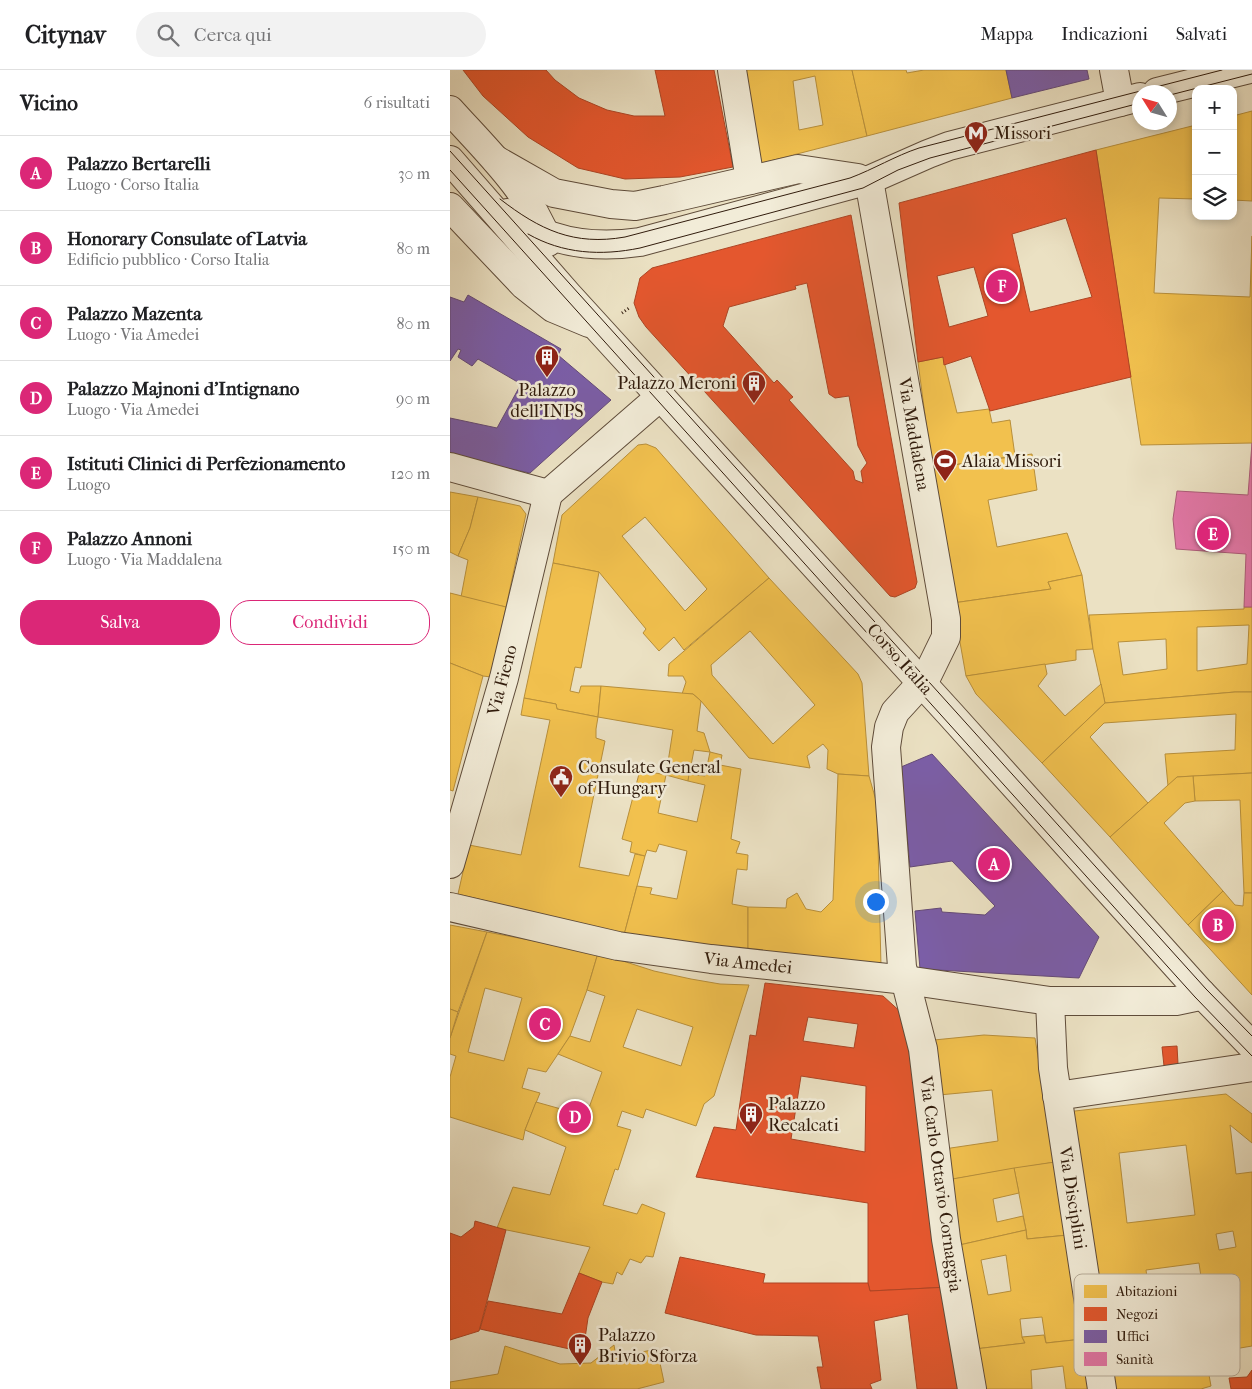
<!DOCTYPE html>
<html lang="it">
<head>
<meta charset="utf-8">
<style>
  :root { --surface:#fff; --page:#f2f2f2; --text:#202124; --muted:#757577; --line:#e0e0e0; --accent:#db2777 }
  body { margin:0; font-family:"IM FELL French Canon",serif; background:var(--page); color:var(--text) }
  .controls { position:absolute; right:15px; top:15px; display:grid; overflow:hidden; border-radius:10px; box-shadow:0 2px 8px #0003 }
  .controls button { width:45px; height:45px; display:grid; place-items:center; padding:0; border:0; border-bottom:1px solid var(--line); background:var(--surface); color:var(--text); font:25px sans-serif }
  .compass { position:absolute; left:682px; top:15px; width:45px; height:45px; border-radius:50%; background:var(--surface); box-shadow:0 2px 8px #0003; rotate:307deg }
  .you { position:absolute; left:425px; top:831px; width:18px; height:18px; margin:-12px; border:4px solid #fff; border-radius:50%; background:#1a73e8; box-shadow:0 0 0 8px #1a73e833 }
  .badge { display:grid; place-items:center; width:32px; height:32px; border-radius:50%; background:var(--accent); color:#fff; font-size:16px; font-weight:700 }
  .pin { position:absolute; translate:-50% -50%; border:2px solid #fff; box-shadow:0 1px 5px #0006 }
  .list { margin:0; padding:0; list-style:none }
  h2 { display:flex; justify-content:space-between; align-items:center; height:65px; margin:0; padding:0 20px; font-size:21px }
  h2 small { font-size:16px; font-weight:400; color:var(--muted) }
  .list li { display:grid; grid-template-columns:32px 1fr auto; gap:15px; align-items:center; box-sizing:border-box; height:75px; padding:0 20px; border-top:1px solid var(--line) }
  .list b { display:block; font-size:19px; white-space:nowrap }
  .list p { margin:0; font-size:16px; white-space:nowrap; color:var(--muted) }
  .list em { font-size:16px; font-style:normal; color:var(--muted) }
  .actions { display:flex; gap:10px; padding:15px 20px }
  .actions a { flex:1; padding:11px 0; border:1px solid var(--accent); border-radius:20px; text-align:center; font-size:18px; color:var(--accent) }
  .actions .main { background:var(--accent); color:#fff }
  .icon { flex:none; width:28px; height:28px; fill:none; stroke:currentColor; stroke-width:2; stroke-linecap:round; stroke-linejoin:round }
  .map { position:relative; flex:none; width:802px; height:1319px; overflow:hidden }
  header { display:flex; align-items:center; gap:30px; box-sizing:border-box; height:70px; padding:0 25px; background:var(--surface); border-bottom:1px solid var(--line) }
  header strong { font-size:24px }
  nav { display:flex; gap:28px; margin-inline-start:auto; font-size:18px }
  .search { width:350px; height:45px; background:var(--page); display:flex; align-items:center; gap:12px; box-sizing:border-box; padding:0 18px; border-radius:28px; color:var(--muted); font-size:19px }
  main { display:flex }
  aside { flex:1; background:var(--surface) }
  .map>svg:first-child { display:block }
  .homes { fill:#f2c14e; stroke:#b88f3a; fill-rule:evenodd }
  .shops { fill:#e4572e; stroke:#ae4524; fill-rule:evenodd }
  .offices { fill:#7b5ea7; stroke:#644a78 }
  .health { fill:#e377a8; stroke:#ad5b79 }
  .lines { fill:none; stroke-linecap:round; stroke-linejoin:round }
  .minor-casing { stroke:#5f4c3a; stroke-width:30 }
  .path { stroke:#301b0c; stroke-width:3; stroke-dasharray:1 2.5; stroke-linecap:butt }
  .minor { stroke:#f2ecd8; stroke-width:28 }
  .tram { stroke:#301b0c; stroke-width:1 }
  .labels { text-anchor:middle; stroke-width:5; stroke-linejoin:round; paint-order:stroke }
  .poi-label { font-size:18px; fill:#301b0c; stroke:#f2ecd8; text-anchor:start }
  .street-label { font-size:18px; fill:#301b0c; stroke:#f2ecd8 }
  .key { fill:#f2ecd8; stroke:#b8ad9b; stroke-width:1 }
  .key-label { font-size:14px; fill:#301b0c }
</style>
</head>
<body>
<header>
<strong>Citynav</strong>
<div class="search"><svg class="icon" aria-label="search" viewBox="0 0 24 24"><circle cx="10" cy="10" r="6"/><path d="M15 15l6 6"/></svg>Cerca qui</div>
<nav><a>Mappa</a><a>Indicazioni</a><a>Salvati</a></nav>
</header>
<main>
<aside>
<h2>Vicino<small>6 risultati</small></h2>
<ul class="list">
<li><span class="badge">A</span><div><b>Palazzo Bertarelli</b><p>Luogo · Corso Italia</p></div><em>30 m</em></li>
<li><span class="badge">B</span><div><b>Honorary Consulate of Latvia</b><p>Edificio pubblico · Corso Italia</p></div><em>80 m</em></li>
<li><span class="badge">C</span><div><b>Palazzo Mazenta</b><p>Luogo · Via Amedei</p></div><em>80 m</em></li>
<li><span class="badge">D</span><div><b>Palazzo Majnoni d'Intignano</b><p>Luogo · Via Amedei</p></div><em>90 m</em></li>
<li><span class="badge">E</span><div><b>Istituti Clinici di Perfezionamento</b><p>Luogo</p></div><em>120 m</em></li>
<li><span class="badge">F</span><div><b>Palazzo Annoni</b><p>Luogo · Via Maddalena</p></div><em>150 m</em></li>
</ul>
<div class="actions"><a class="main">Salva</a><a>Condividi</a></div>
</aside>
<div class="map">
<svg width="802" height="1319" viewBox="0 0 802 1319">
  <rect width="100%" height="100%" fill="#ebe1c3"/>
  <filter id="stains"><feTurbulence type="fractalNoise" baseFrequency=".004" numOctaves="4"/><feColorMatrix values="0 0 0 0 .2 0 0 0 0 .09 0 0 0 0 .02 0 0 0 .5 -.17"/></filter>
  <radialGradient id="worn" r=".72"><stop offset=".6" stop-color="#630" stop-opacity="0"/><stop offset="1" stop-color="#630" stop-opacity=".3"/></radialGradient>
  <!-- homes -->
  <g class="homes">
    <path d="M295 0H402L417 66 308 94ZM365 6 373 55 349 60 343 11Z"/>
    <polygon points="402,0 456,0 457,3 474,0 556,0 562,28 417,66"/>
    <polygon points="802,41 802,131 783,130 783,46"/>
    <polygon points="746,55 746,129 709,128 704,223 800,227 802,166 802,373 691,375 646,80"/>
    <polygon points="493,287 507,343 539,339 542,353 560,350 565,386 482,398 468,292"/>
    <path d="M196 374 206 378 319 508 234 580 224 567 209 581 193 563 196 559 149 502 103 493 112 445 188 375ZM195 447 257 519 235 541 172 466Z"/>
    <polygon points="582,384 587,420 538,430 547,477 617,463 632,505 598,512 601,519 503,533 482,398"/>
    <polygon points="0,422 28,427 20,458 8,486 0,482"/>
    <polygon points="28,427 70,436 76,444 56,537 11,527 18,490 8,486 20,458"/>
    <polygon points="103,493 149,502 131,598 125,597 120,621 129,623 131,616 151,616 148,647 107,639 106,634 74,628"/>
    <polygon points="632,505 643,579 626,580 626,590 516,606 503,533 601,519 598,512"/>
    <path d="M319 508 408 604 412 613 419 706 388 704 377 699 378 680 373 674 357 686 360 698 299 688 251 631 243 624H232L236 612 233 606H218L219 594ZM300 561 365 635 323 674 262 605 261 595Z"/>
    <polygon points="0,523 56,537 41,607 33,606 0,593"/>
    <path d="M794 537H802V622H785L655 633 643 579 639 545 794 539ZM799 555 797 594 747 601V557ZM716 569 717 599 673 605 668 572Z"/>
    <polygon points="0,593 33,606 3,721 0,720"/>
    <polygon points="595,594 597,604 588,616 615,646 651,614 655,633 592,693 526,624 516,606"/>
    <polygon points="151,616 243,624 251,631 247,661 254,663 260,682 244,680 238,711 216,705 223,660 148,647"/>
    <polygon points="785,622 802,622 802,703 727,707 718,716 715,684 785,680 786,644 654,653 640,667 698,733 660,767 592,693 655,633"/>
    <polygon points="74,628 106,634 107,639 148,647 146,659 146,668 155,671 129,797 179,806 185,784 195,786 174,865 8,824 19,775 71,785 100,650 71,645"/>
    <polygon points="260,682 272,685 270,695 291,699 281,769 290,772 286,783 298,785 297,800 287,799 282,834 298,837 298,888 174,865 187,816 202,818 200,824 227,829 237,781 209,774 206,782 197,780 195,786 180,782 182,772 172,769 190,700 216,705 208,743 247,752 255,715 238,711 239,704 255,706"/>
    <polygon points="802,703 802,823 794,823 790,730 745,731 743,706"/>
    <polygon points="388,704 419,706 427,734 431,896 298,888 298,837 336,838 337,829 347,823 356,839 371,842 383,830"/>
    <polygon points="743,706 745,731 735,733 714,753 773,821 738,855 660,767 727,707"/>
    <polygon points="773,821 785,835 793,836 794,823 802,823 802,925 738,855"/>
    <polygon points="0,855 37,862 8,942 0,939"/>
    <path d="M37 862 148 883 137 920 120 966 96 1002 78 998 72 1018 90 1023 75 1060 73 1070 0 1047V1007L6 986 0 984V968ZM35 918 72 928 54 991 18 982Z"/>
    <path d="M148 883 204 901 241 909 270 914 299 915 264 1026 254 1034 246 1056 196 1039 193 1048 172 1041 167 1056 181 1060 168 1100 165 1099 153 1135 187 1144 192 1134 215 1143 203 1187 196 1186 191 1193 180 1189 172 1205 167 1202 163 1214 152 1212 129 1203 140 1177 47 1158 63 1117 100 1125 116 1077 75 1060 86 1032 136 1046 152 1002 108 984 120 966 140 972 155 926 137 920ZM187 939 243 957 231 996 173 977Z"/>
    <polygon points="0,939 8,942 0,968"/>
    <polygon points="534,965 585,968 605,1092 497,1110 494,1079 548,1071 542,1020 489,1025 484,970"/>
    <path d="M776 1024 802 1044V1073L780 1055 786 1104 802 1102V1276L661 1300 616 1042ZM736 1075 745 1145 677 1153 669 1083ZM783 1161 786 1177 769 1180 766 1164ZM749 1193 758 1255 704 1262 696 1200Z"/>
    <polygon points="605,1092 618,1165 577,1169 576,1160 564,1098"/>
    <polygon points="564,1098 569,1123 543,1129 547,1152 573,1146 576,1160 505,1176 497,1110"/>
    <path d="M576 1160 577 1169 618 1165 633 1269 596 1273 592 1247 570 1249 572 1267 575 1273 525 1279 505 1176ZM556 1185 561 1221 538 1225 531 1190Z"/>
    <polygon points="594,1265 596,1273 633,1269 641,1319 616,1319 613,1296 581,1300 582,1319 532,1319 525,1279 575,1273 572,1267"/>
    <polygon points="164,1275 166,1287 207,1279 214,1312 187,1319 0,1319 0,1312 48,1304 55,1276 110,1294 141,1293"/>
    <polygon points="755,1283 761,1316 751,1319 663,1319 661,1300"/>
  </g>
  <!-- shops -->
  <g class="shops">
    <polygon points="13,0 96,0 105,10 129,28 157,40 184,46 215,46 205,0 264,0 283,97 230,107 175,109 128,98 78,67 33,26"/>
    <path d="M646 80 681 307 540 341 521 286 494 295 493 287 468 292 449 133ZM616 148 642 227 580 242 562 164ZM524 197 538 246 499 257 487 206Z"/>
    <path d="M401 145 467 512 465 518 445 527 440 526 196 257 189 247 184 233 190 208 202 198ZM357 213 379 324 385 328 399 326 408 376 417 393 411 401 413 413 405 410 403 401 339 330 343 327 327 310 324 313 273 256 279 237 346 219 345 216Z"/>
    <path d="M315 913 433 926 454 945 482 1148 499 1217 420 1221 418 1213V1133L246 1107 264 1057 286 1060 300 965 306 966ZM358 947 408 954 404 978 353 971ZM351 1006 416 1016 415 1082 341 1069Z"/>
    <polygon points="727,976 728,994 714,996 712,977"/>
    <polygon points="25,1151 56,1160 29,1261 0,1270 0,1163 11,1167 24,1157"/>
    <polygon points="230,1187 315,1204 313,1213 418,1213 420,1221 499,1217 511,1319 467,1319 458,1244 424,1251 431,1310 420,1314 422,1319 371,1319 367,1297 373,1297 368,1266 306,1265 215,1243"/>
    <polygon points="129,1203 152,1212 138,1248 133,1282 30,1259 38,1231 112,1244"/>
    <polygon points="802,1300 802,1319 781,1319 779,1308 797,1307"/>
  </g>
  <!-- offices -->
  <g class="offices">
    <polygon points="556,0 637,0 639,9 562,28"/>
    <polygon points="18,225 111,279 108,285 161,330 80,403 0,386 0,348 47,358 71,314 28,289 22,296 8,287 11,280 8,279 0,291 0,227 14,232"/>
    <polygon points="482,684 649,867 629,908 470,899 465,841 491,838 492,842 535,845 545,836 502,791 460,797 451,697"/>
  </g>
  <!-- health -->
  <polygon class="health" points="802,373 802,537 794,537 796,484 726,479 723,449 727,421 798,425"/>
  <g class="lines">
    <!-- minor casing -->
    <g class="minor-casing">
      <g id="minor">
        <polyline points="282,0 300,110"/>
        <polyline points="664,0 670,32"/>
        <polyline points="707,22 796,0"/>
        <path d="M0 40C36 80 79 120 98 172"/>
        <polyline points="0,90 117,224 502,646 751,923 802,976"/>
        <polyline points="46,90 104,123 161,134 185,136 214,130 348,99 408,108"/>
        <polyline points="419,110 496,549 496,567 476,608 445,642 439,657 436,677 452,897 473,979 496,1169 522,1319"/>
        <polyline points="0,137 74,215 103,238 139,253"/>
        <path d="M57 143C96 172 143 179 190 172L419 110 478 84 499 76 690 27"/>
        <polyline points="0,397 98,424"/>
        <polyline points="98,424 211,326"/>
        <polyline points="0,794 54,608 98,424"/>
        <polyline points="0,837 168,876 261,889 456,910 600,931 726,931 745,927 751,923"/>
        <polyline points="600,931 603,998 652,1319"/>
        <polyline points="607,1026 802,997"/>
      </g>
    </g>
    <!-- path -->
    <polyline class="path" points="172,243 179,238"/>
    <!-- minor -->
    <use href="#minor" class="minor"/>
    <!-- tram -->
    <g class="tram">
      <polyline points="720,25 802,4"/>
      <polyline points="0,81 756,919 802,966"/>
      <polyline points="0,100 745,927 802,986"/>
      <path d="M50 129C90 160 124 176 175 167L400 108C424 99 445 86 469 78L772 0"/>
      <path d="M78 164C113 184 151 186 190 178L413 118 448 100 480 88 690 33"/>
    </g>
  </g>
  <!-- icons -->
  <defs>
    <g id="metro-pin" transform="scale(1.25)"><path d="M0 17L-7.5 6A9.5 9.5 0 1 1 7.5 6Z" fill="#8f2418" stroke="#f2ecd8"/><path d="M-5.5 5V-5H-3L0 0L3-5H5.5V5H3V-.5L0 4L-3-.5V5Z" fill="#fff"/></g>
    <g id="building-pin" transform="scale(1.25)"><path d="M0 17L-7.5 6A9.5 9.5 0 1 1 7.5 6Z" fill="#8f2418" stroke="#f2ecd8"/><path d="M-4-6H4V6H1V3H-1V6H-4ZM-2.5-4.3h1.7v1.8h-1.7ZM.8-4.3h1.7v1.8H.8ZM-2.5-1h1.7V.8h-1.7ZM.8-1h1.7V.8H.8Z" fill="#fff"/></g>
    <g id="stadium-pin" transform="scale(1.25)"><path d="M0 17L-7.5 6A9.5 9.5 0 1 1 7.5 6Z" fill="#8f2418" stroke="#f2ecd8"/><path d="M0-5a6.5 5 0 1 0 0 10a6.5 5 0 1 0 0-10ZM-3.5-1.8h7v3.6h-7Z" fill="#fff"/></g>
    <g id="civic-pin" transform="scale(1.25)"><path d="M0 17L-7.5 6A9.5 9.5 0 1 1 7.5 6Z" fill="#8f2418" stroke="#f2ecd8"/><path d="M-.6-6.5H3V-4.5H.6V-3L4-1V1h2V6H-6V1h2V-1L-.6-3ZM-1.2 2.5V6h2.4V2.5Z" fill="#fff"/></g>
  </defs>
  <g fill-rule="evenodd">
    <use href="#metro-pin" x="526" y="63"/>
    <use href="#building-pin" x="97" y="287"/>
    <use href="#building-pin" x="304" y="313"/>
    <use href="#stadium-pin" x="495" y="391"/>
    <use href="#civic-pin" x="111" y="707"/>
    <use href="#building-pin" x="301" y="1044"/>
    <use href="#building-pin" x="130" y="1275"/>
  </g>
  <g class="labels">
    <!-- poi labels -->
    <g class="poi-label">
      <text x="544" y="69">Missori</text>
      <text x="286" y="319" text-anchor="end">Palazzo Meroni</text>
      <text x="97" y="326" text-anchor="middle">Palazzo<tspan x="97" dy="21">dell'INPS</tspan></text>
      <text x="512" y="397">Alaia Missori</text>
      <text x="128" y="703">Consulate General<tspan x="128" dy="21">of Hungary</tspan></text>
      <text x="318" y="1040">Palazzo<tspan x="318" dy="21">Recalcati</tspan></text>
      <text x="148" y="1271">Palazzo<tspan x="148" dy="21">Brivio Sforza</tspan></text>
    </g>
    <!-- street labels -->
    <g class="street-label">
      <text transform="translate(464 364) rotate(80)" y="6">Via Maddalena</text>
      <text transform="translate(450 589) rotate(48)" y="6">Corso Italia</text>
      <text transform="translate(52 610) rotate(-75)" y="6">Via Fieno</text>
      <text transform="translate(298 893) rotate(6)" y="6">Via Amedei</text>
      <text transform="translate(491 1114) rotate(82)" y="6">Via Carlo Ottavio Cornaggia</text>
      <text transform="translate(623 1128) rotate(81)" y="6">Via Disciplini</text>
    </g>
  </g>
  <!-- legend -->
  <rect x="624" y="1204" width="166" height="102" rx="8" class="key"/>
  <rect x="634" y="1215" width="23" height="13" fill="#f2c14e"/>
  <rect x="634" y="1237" width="23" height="14" fill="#e4572e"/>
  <rect x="634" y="1260" width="23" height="13" fill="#7b5ea7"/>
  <rect x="634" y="1282" width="23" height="14" fill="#e377a8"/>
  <g class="key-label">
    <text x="666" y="1226">Abitazioni</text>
    <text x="666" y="1249">Negozi</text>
    <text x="666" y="1271">Uffici</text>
    <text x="666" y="1294">Sanità</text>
  </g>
  <rect width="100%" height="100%" filter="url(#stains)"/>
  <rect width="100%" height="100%" fill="url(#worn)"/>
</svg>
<div class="controls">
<button>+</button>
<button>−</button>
<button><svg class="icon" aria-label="layers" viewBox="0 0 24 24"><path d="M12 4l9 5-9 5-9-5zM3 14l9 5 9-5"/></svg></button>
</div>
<svg class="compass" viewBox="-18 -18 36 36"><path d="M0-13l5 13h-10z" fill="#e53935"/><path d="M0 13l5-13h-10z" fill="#757577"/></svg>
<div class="you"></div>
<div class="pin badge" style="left:544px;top:794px">A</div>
<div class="pin badge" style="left:768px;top:855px">B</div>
<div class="pin badge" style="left:95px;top:954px">C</div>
<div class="pin badge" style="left:125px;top:1047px">D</div>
<div class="pin badge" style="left:763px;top:464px">E</div>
<div class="pin badge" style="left:552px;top:216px">F</div>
</div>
</main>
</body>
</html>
